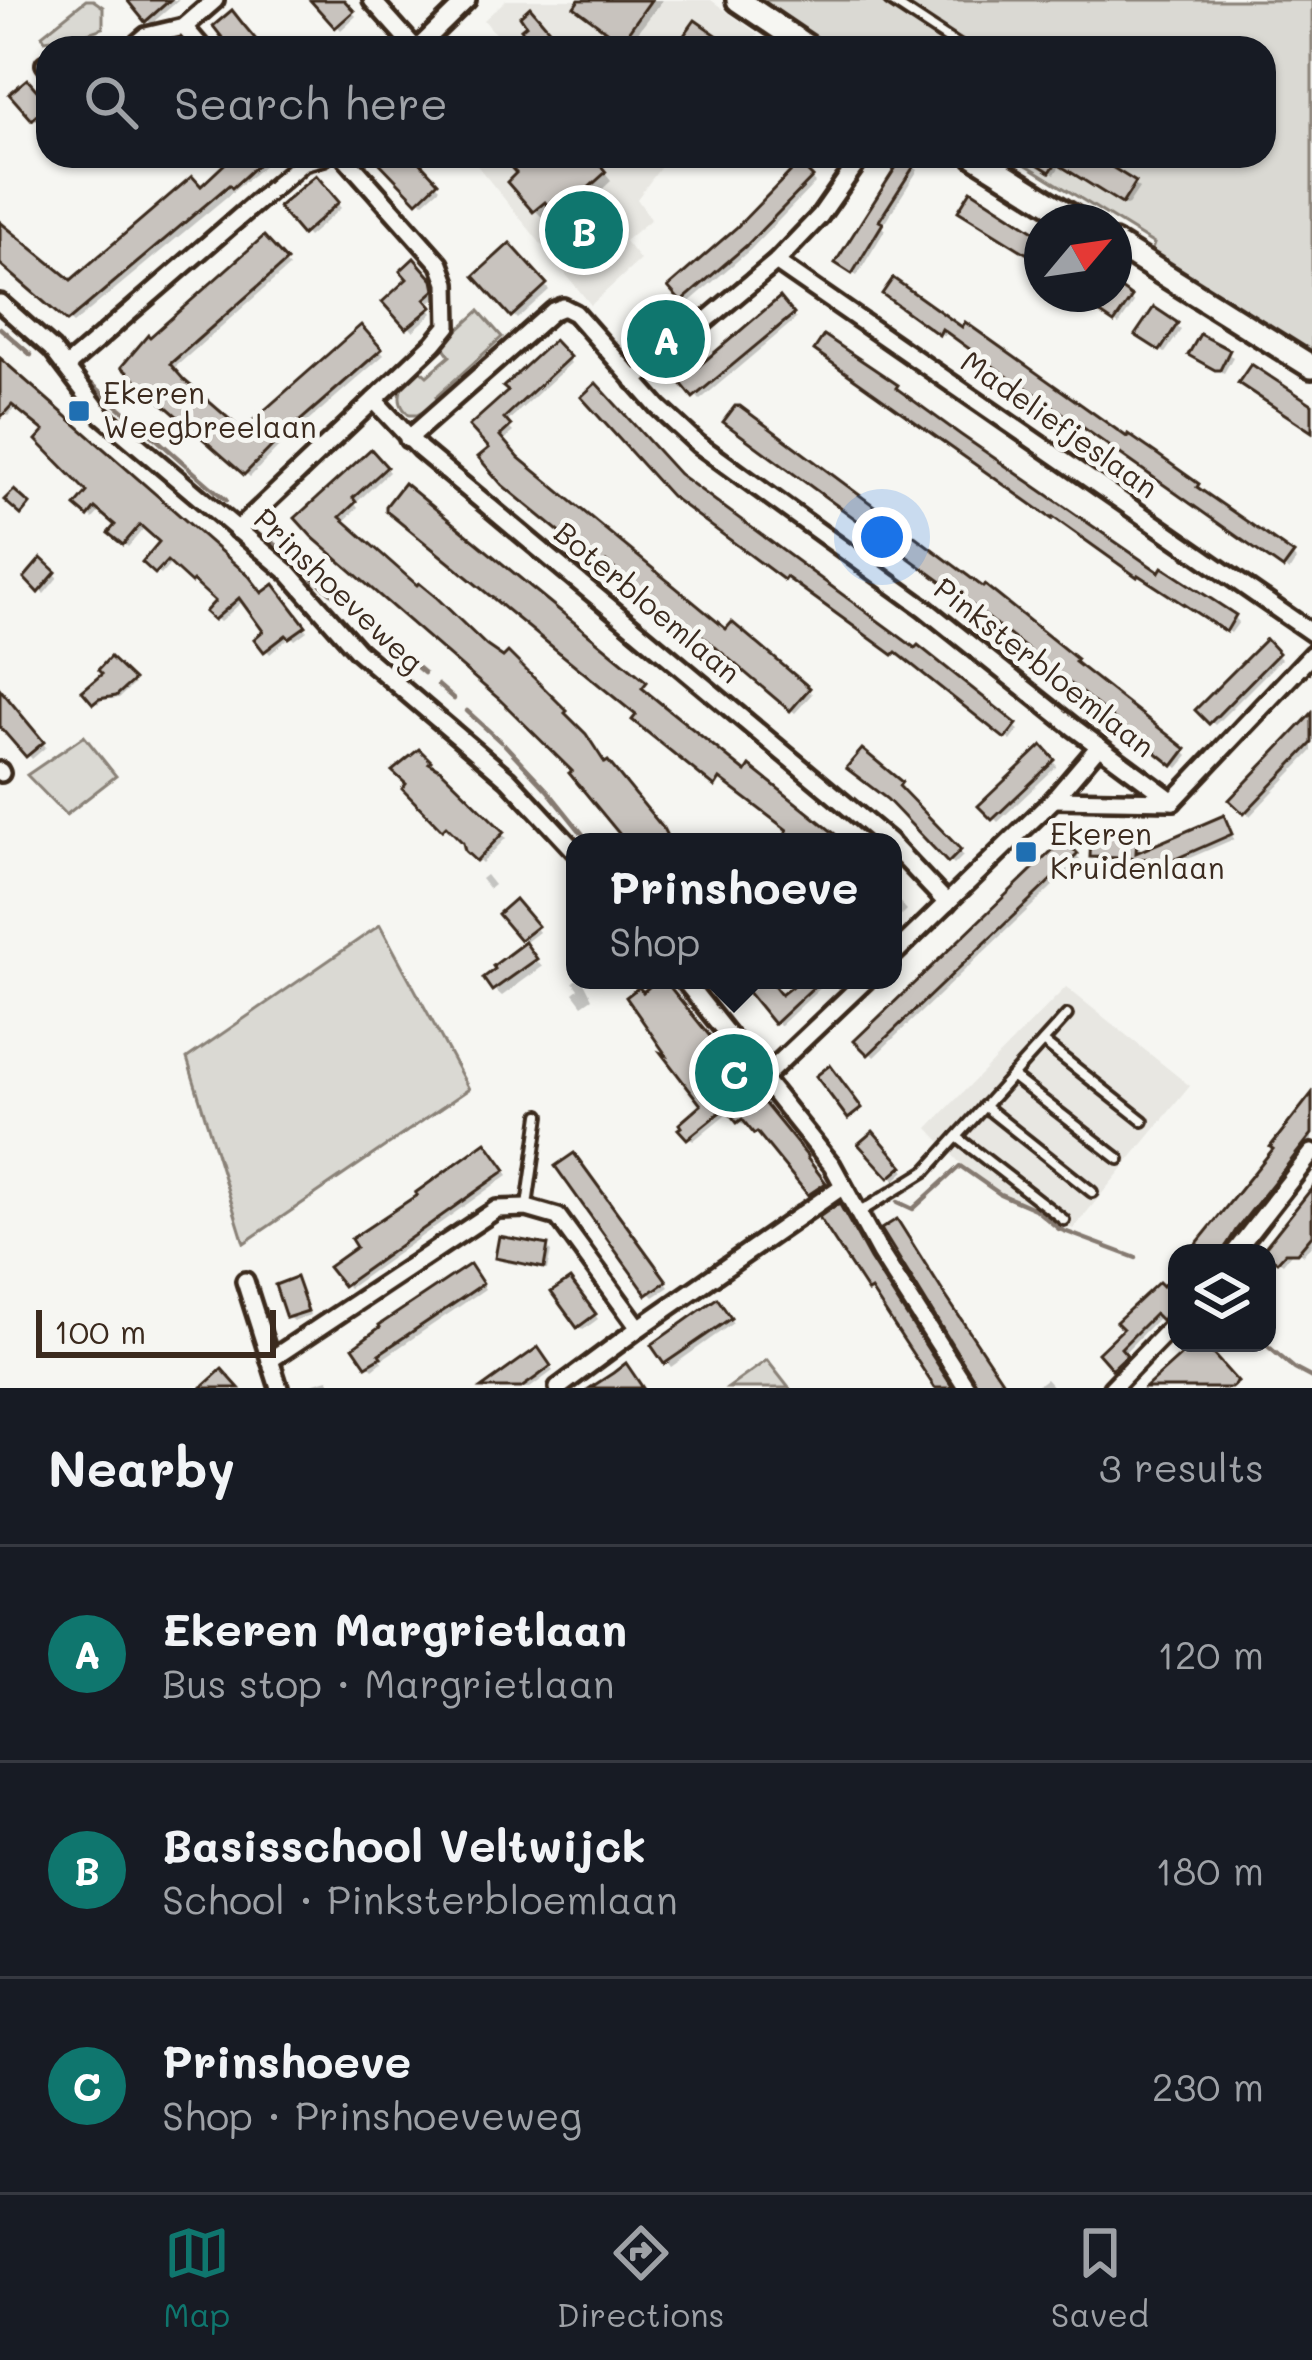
<!DOCTYPE html>
<html lang="en">
<head>
<meta charset="utf-8">
<style>
  :root { --surface:#171b24; --page:#242831; --text:#f1f3f6; --muted:#9ea1a6; --line:#363941; --accent:#0f766e }
  body { margin:0; font-family:Mali,sans-serif; background:var(--page); color:var(--text) }
  .controls { position:absolute; right:36px; bottom:36px; display:grid; overflow:hidden; border-radius:24px; box-shadow:0 3px 9px #0004 }
  .controls button { width:108px; height:108px; display:grid; place-items:center; padding:0; border:0; border-bottom:3px solid var(--line); background:var(--surface); color:var(--text); font:60px sans-serif }
  .compass { position:absolute; left:1024px; top:204px; width:108px; height:108px; border-radius:50%; background:var(--surface); box-shadow:0 3px 9px #0004; rotate:61deg }
  .scale { position:absolute; left:36px; bottom:30px; width:240px; box-sizing:border-box; padding-left:12px; border:6px solid #3b2a1e; border-top:0; font-size:33px; line-height:42px; white-space:nowrap; color:#3b2a1e; -webkit-text-stroke:9px #f6f6f2; paint-order:stroke }
  .you { position:absolute; left:882px; top:537px; width:42px; height:42px; margin:-30px; border:9px solid #fff; border-radius:50%; background:#1a73e8; box-shadow:0 0 0 18px #1a73e833 }
  .badge { display:grid; place-items:center; width:78px; height:78px; border-radius:50%; background:var(--accent); color:#fff; font-size:39px; font-weight:700 }
  .pin { position:absolute; translate:-50% -50%; border:6px solid #fff; box-shadow:0 3px 12px #0006 }
  .popup { position:absolute; left:566px; top:833px; width:336px; height:156px; box-sizing:border-box; display:grid; place-content:center; border-radius:24px; background:var(--surface); filter:drop-shadow(0 3px 9px #0005); font-size:39px; white-space:nowrap; color:var(--muted) }
  .popup b { font-size:45px; color:var(--text) }
  .popup::after { content:''; position:absolute; left:50%; top:100%; margin-left:-24px; border:24px solid transparent; border-top-color:var(--surface) }
  .list { margin:0; padding:0; list-style:none }
  h2 { display:flex; justify-content:space-between; align-items:center; height:156px; margin:0; padding:0 48px; font-size:51px }
  h2 small { font-size:39px; font-weight:400; color:var(--muted) }
  .list li { display:grid; grid-template-columns:78px 1fr auto; gap:36px; align-items:center; box-sizing:border-box; height:216px; padding:0 48px; border-top:3px solid var(--line) }
  .list b { display:block; font-size:45px; white-space:nowrap }
  .list p { margin:0; font-size:39px; white-space:nowrap; color:var(--muted) }
  .list em { font-size:39px; font-style:normal; color:var(--muted) }
  .icon { flex:none; width:66px; height:66px; fill:none; stroke:currentColor; stroke-width:2; stroke-linecap:round; stroke-linejoin:round }
  .map { position:relative; flex:none; width:1312px; height:1388px; overflow:hidden }
  .search { position:absolute; background:var(--surface); box-shadow:0 3px 9px #0004; left:36px; right:36px; top:36px; height:132px; display:flex; align-items:center; gap:30px; box-sizing:border-box; padding:0 42px; border-radius:36px; color:var(--muted); font-size:45px }
  .sheet { height:804px; background:var(--surface) }
  nav { display:flex; justify-content:space-around; align-items:center; box-sizing:border-box; height:168px; border-top:3px solid var(--line); background:var(--surface); font-size:33px; color:var(--muted) }
  nav a { display:grid; justify-items:center; gap:6px }
  nav .on { color:var(--accent) }
  .map>svg:first-child { display:block }
  .built { fill:#e8e7e2 }
  .green { fill:#dad9d3; stroke:#8a8278; stroke-width:3 }
  .shadow { fill:#0003 }
  .lines { fill:none; stroke-linecap:round; stroke-linejoin:round }
  .stream { stroke:#857a71; stroke-width:4.5 }
  .building { fill:#c8c3be; stroke:#3b2a1e; stroke-width:3 }
  .lane-casing { stroke:#3b2a1e; stroke-width:16 }
  .street-casing { stroke:#3b2a1e; stroke-width:24 }
  .secondary-casing { stroke:#3b2a1e; stroke-width:30 }
  .lane { stroke:#f6f6f2; stroke-width:8 }
  .street { stroke:#f6f6f2; stroke-width:15 }
  .secondary { stroke:#f6f6f2; stroke-width:21 }
  .poi-dot { fill:#1f6fb2; stroke:#f6f6f2; stroke-width:4.5 }
  .labels { text-anchor:middle; stroke-width:10; stroke-linejoin:round; paint-order:stroke }
  .poi-label { font-size:30px; fill:#3b2a1e; stroke:#f6f6f2; text-anchor:start }
  .street-label { font-size:30px; fill:#3b2a1e; stroke:#f6f6f2 }
</style>
</head>
<body>
<div class="map">
<svg width="1312" height="1388" viewBox="0 0 1312 1388">
  <rect width="100%" height="100%" fill="#f6f6f2"/>
  <filter id="ink" filterUnits="userSpaceOnUse"><feTurbulence type="fractalNoise" baseFrequency=".00833" numOctaves="2"/><feDisplacementMap in="SourceGraphic" scale="24" xChannelSelector="R" yChannelSelector="G"/><feConvolveMatrix kernelMatrix="1 2 1 2 8 2 1 2 1" color-interpolation-filters="sRGB"/></filter>
  <g filter="url(#ink)">
    <!-- built -->
    <g class="built">
      <polygon points="506,0 711,0 758,34 748,48 507,48 484,20"/>
      <polygon points="483,156 669,156 637,199 651,219 625,241 640,260 591,305 475,163"/>
      <polygon points="1066,987 1190,1086 1073,1229 1015,1202 986,1184 958,1161 928,1128"/>
    </g>
    <!-- green -->
    <g class="green">
      <polygon points="86,0 93,0 103,7 103,28 82,35 45,40 42,35"/>
      <polygon points="762,0 1312,0 1312,352 1151,252 1154,244 1012,156 1264,156 1264,48 830,48"/>
      <path d="M479 311 502 337 436 397 440 403 417 415H409C391 399 403 381 418 368L427 376 450 356 442 345Z"/>
      <polygon points="84,736 116,776 66,815 27,775"/>
      <polygon points="380,925 469,1089 244,1243 187,1058"/>
      <polygon points="767,1360 789,1388 728,1388"/>
    </g>
    <!-- shadow -->
    <g class="shadow">
      <polygon points="131,0 179,0 151,24"/>
      <polygon points="314,0 341,0 356,16 341,30"/>
      <polygon points="583,0 661,0 662,1 628,45 585,14"/>
      <polygon points="478,39 486,48 468,48"/>
      <polygon points="26,83 48,106 48,112 38,122 13,95"/>
      <polygon points="238,156 267,156 271,160 73,324 0,260 0,225 71,284 201,189"/>
      <polygon points="377,156 409,156 440,188 423,203"/>
      <polygon points="505,156 591,156 611,181 591,200 596,208 572,228 554,208 542,217 535,210 520,174"/>
      <polygon points="1029,156 1089,156 1139,188 1127,206 1061,164 1055,174"/>
      <polygon points="904,159 918,170 882,227 885,230 857,276 843,267"/>
      <polygon points="799,167 815,183 750,250 687,304 672,287 738,230"/>
      <polygon points="316,179 341,208 308,237 282,208"/>
      <polygon points="607,235 615,247 582,275 567,258"/>
      <polygon points="264,240 289,267 172,370 242,434 361,329 384,355 282,444 250,477 125,366"/>
      <polygon points="510,247 549,290 517,319 478,276"/>
      <polygon points="414,262 438,295 427,305 433,313 413,331 386,302 411,279"/>
      <polygon points="894,282 962,331 966,326 1127,441 1129,438 1197,487 1200,493 1292,556 1296,560 1289,571 1115,446 947,331 944,336 890,298 886,294"/>
      <polygon points="1114,289 1134,303 1119,325 1074,294 1114,294"/>
      <polygon points="780,301 796,319 700,400 684,382"/>
      <polygon points="1155,311 1181,330 1165,353 1143,338"/>
      <polygon points="1201,338 1233,357 1224,373 1196,359"/>
      <polygon points="554,344 571,363 505,424 513,432 502,441 520,463 726,634 808,690 812,694 795,713 706,636 704,639 612,564 608,569 510,489 493,449 512,392"/>
      <polygon points="822,354 896,387 900,391 899,394 1160,576 1163,571 1235,618 1239,622 1231,633 1144,577 1142,578 1058,519 1057,521"/>
      <polygon points="0,362 262,596 277,592 307,631 295,640 291,636 270,654 258,640 267,631 244,600 220,622 209,612 219,601 198,583 196,585 172,562 161,575 146,562 163,542 145,527 128,547 113,533 119,526 101,510 93,519 79,506 91,491 48,431 17,406 8,416 0,409"/>
      <polygon points="371,453 389,472 355,504 358,508 342,523 503,661 508,656 569,717 567,719 667,836 669,842 629,842 576,771 492,689 320,541"/>
      <polygon points="679,478 916,652 918,649 1019,730 1011,741 901,654 899,657 792,579 790,582 680,500"/>
      <polygon points="41,562 58,577 44,594 28,578"/>
      <polygon points="985,589 1184,752 1188,756 1178,768 966,598"/>
      <polygon points="1266,643 1281,659 1215,725 1199,710"/>
      <polygon points="110,661 134,684 119,698 102,700 98,704 86,691 106,674"/>
      <polygon points="0,693 46,747 32,759 0,722"/>
      <polygon points="1312,717 1312,751 1250,816 1233,800"/>
      <polygon points="1042,750 1057,766 998,822 982,806"/>
      <polygon points="863,753 904,788 901,792 963,856 954,865 894,802"/>
      <polygon points="433,767 506,838 482,863 468,850 466,842 452,828 448,831 406,789"/>
      <polygon points="1223,819 1234,839 1164,869 1158,862 1097,860 1093,855 1136,841 1140,845 1139,855"/>
      <polygon points="1064,843 1080,860 874,1057 859,1041"/>
      <polygon points="486,875 494,885 489,889 481,879"/>
      <polygon points="893,895 907,910 897,920 893,916"/>
      <polygon points="515,903 539,932 526,942 502,914"/>
      <polygon points="532,954 542,967 502,996 494,989"/>
      <polygon points="575,980 583,980 592,998 582,1005 573,993 578,989 573,982"/>
      <polygon points="742,980 766,980 781,998 803,980 834,980 831,984 828,981 780,1026"/>
      <polygon points="671,1061 809,1164 827,1189 815,1198 763,1134 760,1136 748,1122 743,1125 731,1110 693,1141 689,1137 706,1106"/>
      <polygon points="1312,1100 1312,1143 1240,1234 1228,1253 1193,1253"/>
      <polygon points="873,1135 905,1171 895,1180 863,1144"/>
      <polygon points="490,1150 508,1175 349,1288 345,1284"/>
      <polygon points="578,1161 669,1287 654,1297 650,1293"/>
      <polygon points="1312,1193 1312,1244 1303,1255 1295,1249 1283,1264 1277,1260 1267,1273 1267,1253"/>
      <polygon points="546,1248 551,1252 547,1270 503,1262 498,1258"/>
      <polygon points="473,1272 485,1289 381,1360 382,1362 373,1369 369,1365 357,1347"/>
      <polygon points="296,1281 300,1285 310,1315 293,1321 288,1317"/>
      <polygon points="1159,1286 1177,1305 1177,1313 1167,1322 1161,1315 1123,1354 1129,1361 1118,1371 1102,1353 1127,1329"/>
      <polygon points="574,1287 598,1319 583,1330 579,1326"/>
      <polygon points="721,1306 733,1323 671,1367 655,1346"/>
      <polygon points="541,1355 553,1371 530,1388 487,1388"/>
      <polygon points="328,1379 333,1388 312,1388 311,1384"/>
      <polygon points="1046,1379 1054,1388 1034,1388"/>
    </g>
    <g class="lines">
      <!-- stream -->
      <g class="stream">
        <polyline points="0,328 31,355"/>
        <polyline points="92,384 134,420"/>
        <polyline points="138,423 186,465"/>
        <polyline points="189,468 226,500"/>
        <polyline points="269,539 298,564"/>
        <polyline points="311,576 341,601"/>
        <polyline points="344,604 369,627"/>
        <polyline points="383,638 424,673"/>
        <polyline points="438,685 454,699"/>
        <polyline points="467,711 501,742"/>
        <polyline points="505,745 548,791 589,842"/>
        <polyline points="898,1202 913,1209 960,1166 1000,1194 1035,1209 1059,1229 1136,1258"/>
        <polyline points="1264,1343 1295,1369 1312,1378"/>
      </g>
    </g>
    <!-- building -->
    <g class="building">
      <polygon points="127,0 170,0 145,22"/>
      <polygon points="310,0 344,0 354,11 335,28"/>
      <polygon points="579,0 651,0 621,42 574,7"/>
      <polygon points="530,7 565,48 536,48 521,29 526,25 520,16"/>
      <polygon points="232,10 243,24 263,48 231,48 224,40 213,26"/>
      <polygon points="695,20 735,48 675,48"/>
      <polygon points="27,79 48,103 32,120 9,94"/>
      <polygon points="233,156 267,156 232,188 229,185 67,322 0,264 0,222 71,280 192,176 201,186"/>
      <polygon points="373,156 414,156 438,182 417,202"/>
      <polygon points="501,156 593,156 606,172 585,191 591,199 563,224 545,202 533,212 507,182 516,173"/>
      <polygon points="903,156 916,163 879,221 883,223 852,274 835,263"/>
      <polygon points="1025,156 1094,156 1136,182 1122,204 1056,163 1050,172"/>
      <polygon points="799,163 813,177 746,246 681,302 668,287 736,228"/>
      <polygon points="316,175 339,202 302,235 278,207"/>
      <polygon points="971,190 1042,236 1042,263 958,211"/>
      <polygon points="600,224 609,235 609,240 573,270 563,258"/>
      <polygon points="264,236 287,261 170,364 184,380 242,430 361,325 382,349 278,440 244,475 121,367 148,335 150,337"/>
      <polygon points="510,243 547,284 511,317 474,276"/>
      <polygon points="414,258 433,280 435,290 425,299 432,307 406,329 382,302 407,279 400,271"/>
      <polygon points="893,278 962,327 965,322 1127,437 1128,434 1157,454 1199,484 1197,487 1294,554 1283,569 1027,388 1026,390 942,329 939,335 882,294"/>
      <polygon points="1114,284 1132,297 1114,323 1071,294 1114,294"/>
      <polygon points="780,297 794,314 693,398 680,382"/>
      <polygon points="1154,307 1178,323 1160,351 1135,335"/>
      <polygon points="1200,334 1230,350 1220,370 1215,370 1188,355"/>
      <polygon points="824,335 898,385 896,388 961,435 1159,572 1162,567 1236,615 1226,632 1138,575 1137,577 1053,517 1052,519 814,350"/>
      <polygon points="554,340 570,357 504,418 511,426 500,436 519,458 726,629 732,622 810,688 790,711 700,634 698,637 606,562 602,567 590,557 502,485 478,457 489,448 469,426 508,391 503,387"/>
      <polygon points="0,358 249,576 262,593 274,584 306,626 289,638 286,635 264,652 254,639 263,631 239,598 214,620 205,612 215,601 193,581 191,583 167,561 155,574 142,562 159,542 140,525 123,545 108,533 115,525 95,508 88,517 75,506 87,492 36,440 44,431 12,405 0,418"/>
      <polygon points="1251,364 1312,404 1312,432 1238,383"/>
      <polygon points="596,383 679,474 915,648 918,645 1017,724 1005,739 896,652 893,655 786,577 784,580 671,496 581,397"/>
      <polygon points="735,406 740,406 983,587 985,585 1077,659 1075,662 1186,749 1173,766 958,594 723,422"/>
      <polygon points="371,449 387,467 353,498 356,502 340,517 417,585 419,583 436,597 487,646 503,657 508,652 567,711 565,713 586,734 605,763 608,761 663,828 667,836 660,842 626,842 569,773 572,771 499,699 312,537 295,518"/>
      <polygon points="404,483 647,682 642,688 664,706 746,772 750,766 845,842 798,842 786,832 787,830 720,779 715,787 657,740 632,720 636,715 386,511 386,506"/>
      <polygon points="14,490 30,504 21,515 4,500"/>
      <polygon points="41,558 56,572 38,593 24,578"/>
      <polygon points="1266,639 1279,653 1209,724 1195,710"/>
      <polygon points="110,657 134,680 116,696 99,699 93,704 82,691 102,674 98,670"/>
      <polygon points="0,689 44,742 26,757 0,727"/>
      <polygon points="1312,713 1312,743 1244,814 1229,800"/>
      <polygon points="1042,745 1055,760 992,820 978,806"/>
      <polygon points="419,749 431,761 429,763 441,770 504,832 476,861 465,851 463,843 446,826 442,830 402,789 406,784 392,771"/>
      <polygon points="862,749 902,782 899,786 961,850 948,863 887,799 846,768"/>
      <polygon points="1224,815 1232,834 1157,867 1154,859 1090,857 1091,836 1137,838 1136,853"/>
      <polygon points="1064,839 1078,854 868,1055 854,1041"/>
      <polygon points="515,899 538,926 520,940 498,914"/>
      <polygon points="525,942 537,959 492,991 483,978 495,969 493,966"/>
      <polygon points="657,980 664,980 670,987 808,1157 807,1158 826,1183 808,1195 757,1132 754,1134 742,1119 737,1123 725,1108 687,1139 678,1129 681,1127 679,1124 701,1105 661,1053 666,1055 626,997 639,987 643,992"/>
      <polygon points="738,980 769,980 781,995 800,980 821,980 774,1024"/>
      <polygon points="830,1065 862,1108 848,1119 816,1076"/>
      <polygon points="1312,1093 1312,1134 1236,1230 1222,1253 1189,1253 1273,1149 1270,1147"/>
      <polygon points="873,1131 903,1166 889,1178 858,1144"/>
      <polygon points="486,1142 506,1170 343,1286 328,1267 356,1247 351,1239 417,1195 415,1193"/>
      <polygon points="574,1153 667,1281 647,1295 555,1166"/>
      <polygon points="1312,1188 1312,1235 1297,1253 1285,1253 1277,1262 1267,1253 1249,1253 1255,1245 1262,1251"/>
      <polygon points="839,1203 870,1259 953,1388 935,1388 871,1290 868,1292 819,1217"/>
      <polygon points="897,1219 943,1292 1007,1388 979,1388 881,1229"/>
      <polygon points="499,1236 548,1245 544,1268 495,1258"/>
      <polygon points="470,1264 483,1284 379,1354 381,1357 366,1366 353,1347 380,1327 379,1325"/>
      <polygon points="1177,1268 1177,1305 1161,1320 1155,1314 1121,1348 1127,1355 1112,1369 1098,1353 1123,1329 1116,1322 1159,1282 1163,1286"/>
      <polygon points="296,1277 308,1311 286,1318 275,1285"/>
      <polygon points="570,1279 596,1314 577,1328 551,1292"/>
      <polygon points="717,1298 731,1318 664,1364 651,1345"/>
      <polygon points="1195,1343 1203,1343 1238,1382 1231,1388 1145,1388"/>
      <polygon points="538,1347 551,1366 538,1376 521,1388 481,1388"/>
      <polygon points="626,1363 643,1388 590,1388 613,1373"/>
      <polygon points="222,1369 239,1388 201,1388"/>
    </g>
    <g class="lines">
      <!-- lane casing -->
      <g class="lane-casing">
        <g id="lane">
          <polyline points="889,0 962,48"/>
          <polyline points="1043,1042 1143,1121"/>
          <polyline points="1012,1076 1119,1159"/>
          <polyline points="984,1106 1092,1192"/>
          <polyline points="957,1137 1064,1220"/>
          <polyline points="527,1206 540,1115"/>
          <polyline points="860,1212 926,1171 1067,1015"/>
        </g>
      </g>
      <!-- street casing -->
      <g class="street-casing">
        <g id="street">
          <polyline points="372,0 415,48"/>
          <polyline points="184,27 202,48"/>
          <polyline points="132,48 146,36 184,27 215,0"/>
          <polyline points="418,48 467,0"/>
          <polyline points="45,64 48,68"/>
          <polyline points="776,262 1312,633"/>
          <polyline points="0,303 52,349 102,415 289,573 358,651 508,779 575,851"/>
          <polyline points="66,367 303,162 324,156"/>
          <polyline points="634,381 776,262 820,216 862,156"/>
          <polyline points="374,400 420,449 890,842"/>
          <polyline points="408,439 553,311 563,307 575,313 658,407 698,444 924,608 1073,727 1173,801"/>
          <polyline points="237,530 434,343 448,326 447,283 440,264 344,156"/>
          <polyline points="0,771 1,773"/>
          <polyline points="1054,799 1173,801 1312,654"/>
          <polyline points="893,846 947,903"/>
          <polyline points="893,955 1054,799 1099,746"/>
          <polyline points="684,980 832,1165 880,1253 967,1388"/>
          <polyline points="763,1078 866,980"/>
          <polyline points="1234,1253 1312,1153"/>
          <polyline points="245,1281 279,1388"/>
          <polyline points="270,1360 497,1209 527,1208 558,1217 639,1328"/>
          <polyline points="558,1388 639,1328 843,1186"/>
          <polyline points="1112,1388 1177,1321"/>
        </g>
      </g>
      <!-- secondary casing -->
      <g class="secondary-casing">
        <g id="secondary">
          <polyline points="738,0 809,48"/>
          <polyline points="975,156 1080,222"/>
          <polyline points="1114,243 1312,367"/>
        </g>
      </g>
      <!-- lane -->
      <use href="#lane" class="lane"/>
      <!-- street -->
      <use href="#street" class="street"/>
      <!-- secondary -->
      <use href="#secondary" class="secondary"/>
    </g>
  </g>
  <!-- markers -->
  <g class="poi-dot">
    <rect x="67" y="399" width="24" height="24" rx="6"/>
    <rect x="1014" y="840" width="24" height="24" rx="6"/>
  </g>
  <g class="labels">
    <!-- poi labels -->
    <g class="poi-label">
      <text x="103" y="404">Ekeren<tspan x="103" dy="34">Weegbreelaan</tspan></text>
      <text x="1050" y="845">Ekeren<tspan x="1050" dy="34">Kruidenlaan</tspan></text>
    </g>
    <!-- street labels -->
    <g class="street-label">
      <text transform="translate(1059 425) rotate(35)" y="10">Madeliefjeslaan</text>
      <text transform="translate(338 591) rotate(44)" y="10">Prinshoeveweg</text>
      <text transform="translate(647 603) rotate(40)" y="10">Boterbloemlaan</text>
      <text transform="translate(1044 668) rotate(38)" y="10">Pinksterbloemlaan</text>
    </g>
  </g>
</svg>
<div class="controls">
<button><svg class="icon" aria-label="layers" viewBox="0 0 24 24"><path d="M12 4l9 5-9 5-9-5zM3 14l9 5 9-5"/></svg></button>
</div>
<svg class="compass" viewBox="-18 -18 36 36"><path d="M0-13l5 13h-10z" fill="#e53935"/><path d="M0 13l5-13h-10z" fill="#9ea1a6"/></svg>
<div class="scale">100 m</div>
<div class="you"></div>
<div class="pin badge" style="left:666px;top:339px">A</div>
<div class="pin badge" style="left:584px;top:230px">B</div>
<div class="pin badge" style="left:734px;top:1073px">C</div>
<div class="popup"><b>Prinshoeve</b>Shop</div>
<div class="search"><svg class="icon" aria-label="search" viewBox="0 0 24 24"><circle cx="10" cy="10" r="6"/><path d="M15 15l6 6"/></svg>Search here</div>
</div>
<section class="sheet">
<h2>Nearby<small>3 results</small></h2>
<ul class="list">
<li><span class="badge">A</span><div><b>Ekeren Margrietlaan</b><p>Bus stop · Margrietlaan</p></div><em>120 m</em></li>
<li><span class="badge">B</span><div><b>Basisschool Veltwijck</b><p>School · Pinksterbloemlaan</p></div><em>180 m</em></li>
<li><span class="badge">C</span><div><b>Prinshoeve</b><p>Shop · Prinshoeveweg</p></div><em>230 m</em></li>
</ul>
</section>
<nav>
<a class="on"><svg class="icon" aria-label="map" viewBox="0 0 24 24"><path d="M3 6l6-2 6 2 6-2v14l-6 2-6-2-6 2zM9 4v14M15 6v14"/></svg>Map</a>
<a><svg class="icon" aria-label="directions" viewBox="0 0 24 24"><path d="M12 3l9 9-9 9-9-9zM9 14v-3h6M13 9l2 2-2 2"/></svg>Directions</a>
<a><svg class="icon" aria-label="saved" viewBox="0 0 24 24"><path d="M7 4h10v16l-5-4-5 4z"/></svg>Saved</a>
</nav>
</body>
</html>
